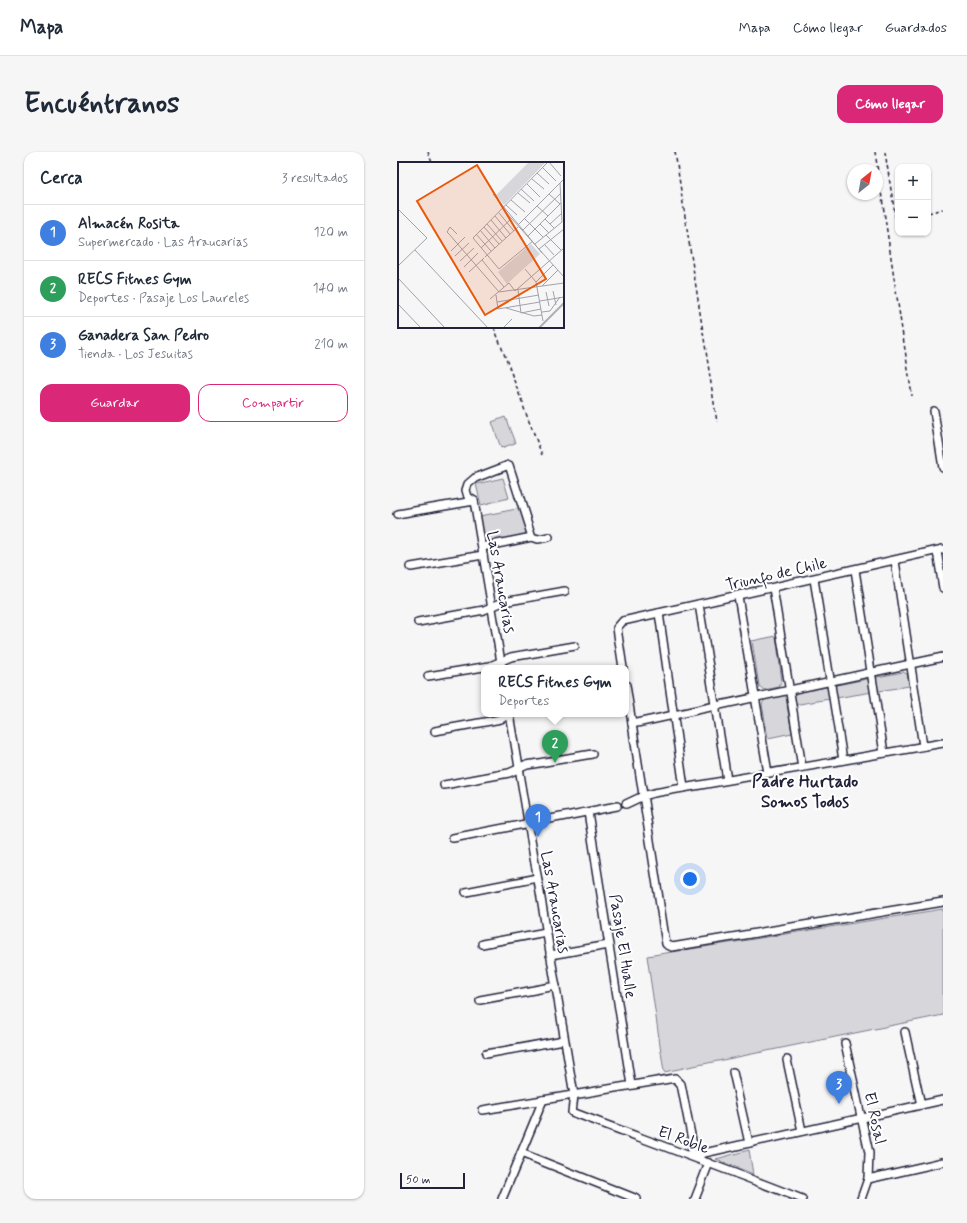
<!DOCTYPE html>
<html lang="es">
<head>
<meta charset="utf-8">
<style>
  :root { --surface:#fff; --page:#f6f6f7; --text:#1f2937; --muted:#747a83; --line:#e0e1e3; --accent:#db2777 }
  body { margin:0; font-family:Mynerve,sans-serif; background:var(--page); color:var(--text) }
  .controls { position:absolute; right:12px; top:12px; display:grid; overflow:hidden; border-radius:8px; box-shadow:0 1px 3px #0004 }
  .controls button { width:36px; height:36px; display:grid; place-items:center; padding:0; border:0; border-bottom:1px solid var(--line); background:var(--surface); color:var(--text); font:20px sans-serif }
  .compass { position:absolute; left:459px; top:12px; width:36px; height:36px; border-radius:50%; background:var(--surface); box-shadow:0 1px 3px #0004; rotate:31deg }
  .scale { position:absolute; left:12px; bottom:10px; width:65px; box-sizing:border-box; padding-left:4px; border:2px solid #22223b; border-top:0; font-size:11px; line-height:14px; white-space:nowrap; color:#22223b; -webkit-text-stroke:3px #fff; paint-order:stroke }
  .you { position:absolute; left:302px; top:727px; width:14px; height:14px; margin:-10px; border:3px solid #fff; border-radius:50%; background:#1a73e8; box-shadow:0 0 0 6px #1a73e833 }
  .badge { display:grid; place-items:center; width:26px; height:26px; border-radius:50%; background:var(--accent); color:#fff; font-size:13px; font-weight:700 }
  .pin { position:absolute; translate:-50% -33px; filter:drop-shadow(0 1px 2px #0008) }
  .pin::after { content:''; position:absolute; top:21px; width:14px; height:12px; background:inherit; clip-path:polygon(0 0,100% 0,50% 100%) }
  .popup { position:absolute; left:93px; top:513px; width:148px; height:52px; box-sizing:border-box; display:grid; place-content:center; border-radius:8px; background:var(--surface); filter:drop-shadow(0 1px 3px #0005); font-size:13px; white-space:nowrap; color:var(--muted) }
  .popup b { font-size:15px; color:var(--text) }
  .popup::after { content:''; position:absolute; left:50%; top:100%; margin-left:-8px; border:8px solid transparent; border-top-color:var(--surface) }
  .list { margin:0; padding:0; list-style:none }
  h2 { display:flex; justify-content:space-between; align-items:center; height:52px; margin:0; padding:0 16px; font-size:17px }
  h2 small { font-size:13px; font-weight:400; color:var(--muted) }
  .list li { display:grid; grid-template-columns:26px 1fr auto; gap:12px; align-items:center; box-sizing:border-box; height:56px; padding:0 16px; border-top:1px solid var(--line) }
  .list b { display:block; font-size:15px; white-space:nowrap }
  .list p { margin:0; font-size:13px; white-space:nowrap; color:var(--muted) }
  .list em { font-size:13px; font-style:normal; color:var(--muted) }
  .actions { display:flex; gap:8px; padding:12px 16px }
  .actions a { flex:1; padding:9px 0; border:1px solid var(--accent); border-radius:12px; text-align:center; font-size:14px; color:var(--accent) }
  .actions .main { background:var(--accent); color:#fff }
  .map { position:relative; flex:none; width:555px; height:1047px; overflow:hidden; border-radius:12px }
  header { display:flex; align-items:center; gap:24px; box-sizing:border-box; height:56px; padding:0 20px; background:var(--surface); border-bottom:1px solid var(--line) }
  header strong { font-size:19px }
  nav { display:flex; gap:22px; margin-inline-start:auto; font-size:14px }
  .intro { display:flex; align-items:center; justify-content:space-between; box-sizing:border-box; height:96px; padding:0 24px }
  h1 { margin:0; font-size:28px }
  .button { padding:10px 18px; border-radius:12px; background:var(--accent); color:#fff; font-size:14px; font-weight:700 }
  main { display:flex; gap:24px; padding:0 24px }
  aside { flex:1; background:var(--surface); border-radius:12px; box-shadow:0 1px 3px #0004 }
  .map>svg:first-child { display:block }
  .green { fill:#d7d7db; stroke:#7c7c8b }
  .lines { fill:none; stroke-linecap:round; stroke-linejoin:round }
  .street-casing { stroke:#22223b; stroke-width:10 }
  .path { stroke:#22223b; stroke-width:1.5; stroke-dasharray:4 3; stroke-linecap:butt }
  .street { stroke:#fff; stroke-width:7 }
  .labels { text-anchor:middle; stroke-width:4; stroke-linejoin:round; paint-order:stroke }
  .street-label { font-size:16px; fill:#22223b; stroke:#fff }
  .neighbourhood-label { font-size:17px; font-weight:bold; fill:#22223b; stroke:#fff }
  .inset-river { fill:none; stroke:#aeaeb7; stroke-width:2 }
  .inset-road { fill:none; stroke:#a1a1ac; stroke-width:1 }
  .view { fill:#e8590c; fill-opacity:0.15; stroke:#e8590c; stroke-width:2 }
  .inset-edge { fill:none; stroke:#22223b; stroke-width:2 }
</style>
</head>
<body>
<header>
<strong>Mapa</strong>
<nav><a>Mapa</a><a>Cómo llegar</a><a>Guardados</a></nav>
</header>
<div class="intro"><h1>Encuéntranos</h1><a class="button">Cómo llegar</a></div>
<main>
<aside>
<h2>Cerca<small>3 resultados</small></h2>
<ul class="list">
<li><span class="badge" style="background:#3f7fe0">1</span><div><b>Almacén Rosita</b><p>Supermercado · Las Araucarias</p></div><em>120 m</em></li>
<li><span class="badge" style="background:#2e9e5b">2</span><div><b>RECS Fitnes Gym</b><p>Deportes · Pasaje Los Laureles</p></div><em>140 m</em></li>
<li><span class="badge" style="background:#3f7fe0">3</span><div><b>Ganadera San Pedro</b><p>Tienda · Los Jesuitas</p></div><em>210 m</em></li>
</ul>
<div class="actions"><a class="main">Guardar</a><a>Compartir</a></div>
</aside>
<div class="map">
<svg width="555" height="1047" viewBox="0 0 555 1047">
  <rect width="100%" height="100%" fill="#f6f6f7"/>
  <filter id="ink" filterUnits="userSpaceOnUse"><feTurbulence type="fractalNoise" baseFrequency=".025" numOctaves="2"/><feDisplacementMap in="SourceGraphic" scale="8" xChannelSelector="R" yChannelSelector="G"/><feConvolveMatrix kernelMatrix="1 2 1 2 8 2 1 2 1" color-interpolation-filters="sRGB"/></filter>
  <g filter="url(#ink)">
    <!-- green -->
    <g class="green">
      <polygon points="117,265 127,291 113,296 104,270"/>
      <polygon points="115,326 121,346 93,353 88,332"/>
      <polygon points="134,356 139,382 97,391 92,364"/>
      <polygon points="388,484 394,529 391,535 376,538 371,534 364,489"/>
      <polygon points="515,520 519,522 521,534 399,554 404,581 380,586 374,552 377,547"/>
      <polygon points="555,757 555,863 276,920 259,804"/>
      <polygon points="361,998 365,1022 328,1007"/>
    </g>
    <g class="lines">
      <!-- street casing -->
      <g class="street-casing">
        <g id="street">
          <polyline points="546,259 555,316"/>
          <polyline points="86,349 114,516"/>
          <polyline points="86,349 80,345 78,338 80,332 87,326 121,313 144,385"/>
          <polyline points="9,362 86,349"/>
          <polyline points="94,395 144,385 150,387 161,385"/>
          <polyline points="549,399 555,436"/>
          <polyline points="507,409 535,594"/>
          <polyline points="23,415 95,403"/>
          <polyline points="467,418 496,601"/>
          <polyline points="426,427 455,608"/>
          <polyline points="385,436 414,615"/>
          <polyline points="350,444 380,621"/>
          <polyline points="311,452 339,628"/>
          <polyline points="271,461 296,636"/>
          <polyline points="30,470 96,458 115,450 177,439"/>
          <polyline points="235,516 229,476 235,469 555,397"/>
          <polyline points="40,524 102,514 123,505 187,494"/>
          <polyline points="238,533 278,792 284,795 555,750"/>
          <path d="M122 562 186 943 184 960C261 989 338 1017 414 1047"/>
          <polyline points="244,572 555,505"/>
          <polyline points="47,579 113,567 124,562"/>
          <polyline points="56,633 121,621 139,613 204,602"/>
          <polyline points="238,652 255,644 266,641 555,591"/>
          <polyline points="200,660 243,933"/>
          <polyline points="65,686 229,654"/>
          <polyline points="78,740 149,726"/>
          <polyline points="94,792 158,780"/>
          <polyline points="162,803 221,793"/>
          <polyline points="92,848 168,834"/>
          <polyline points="517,880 533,953"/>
          <polyline points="457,891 481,1001 480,1027 473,1047"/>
          <polyline points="98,902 176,888"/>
          <polyline points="399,908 414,979"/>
          <polyline points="345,920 361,991"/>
          <polyline points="95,958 287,926 293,932 305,993 303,1004 555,948"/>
          <polyline points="133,1001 249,1047"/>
          <polyline points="480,1027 555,1010"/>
          <polyline points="114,1047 155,948"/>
          <polyline points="307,1047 321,1011"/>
        </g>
      </g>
      <!-- path -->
      <g class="path">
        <polyline points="40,0 44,11"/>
        <polyline points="287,0 329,270"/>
        <polyline points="487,0 524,244"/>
        <polyline points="497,0 508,69 510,68"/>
        <polyline points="540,61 555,57"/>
        <polyline points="106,175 154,303"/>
      </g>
      <!-- street -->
      <use href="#street" class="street"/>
    </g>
  </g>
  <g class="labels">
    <!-- street labels -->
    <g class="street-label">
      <text transform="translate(388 421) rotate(-13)" y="6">Triunfo de Chile</text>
      <text transform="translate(114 430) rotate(80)" y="6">Las Araucarias</text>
      <text transform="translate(168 750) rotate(80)" y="6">Las Araucarias</text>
      <text transform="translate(236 794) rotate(81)" y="6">Pasaje El Hualle</text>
      <text transform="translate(488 966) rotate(78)" y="6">El Rosal</text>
      <text transform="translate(296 987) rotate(20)" y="6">El Roble</text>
    </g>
    <!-- neighbourhood labels -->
    <g class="neighbourhood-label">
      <text x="417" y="635">Padre Hurtado<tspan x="417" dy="20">Somos Todos</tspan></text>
    </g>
  </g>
  <!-- overview -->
  <g transform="translate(10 10)">
    <rect width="166" height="166" fill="#f6f6f7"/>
    <path d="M131 0H148L106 43 98 33ZM133 82 142 92 109 122 100 110Z" fill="#d7d7db"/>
    <path class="inset-river" d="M166 0V13M141 166 166 141"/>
    <path class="inset-road" d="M151 0 163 14M145 6 158 19M139 11 151 22M134 17 146 27M129 22 142 35M123 27 136 39M120 31 132 41M95 32 144 91M151 32 162 42M113 38 127 50M108 43 119 53M139 44 150 54M0 47 29 76 0 104M105 47 166 115M101 51 116 69M97 54 112 72M127 57 145 75M147 57 156 66M93 58 108 76M89 62 104 79M121 62 165 18M142 62 151 71M152 62 164 51M86 65 101 82M82 68 97 86M125 68 163 31M51 72 101 130M51 72 49 70 52 65 59 72M78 72 93 89M148 73 163 88M130 74 163 41M135 79 101 107 75 76 150 0M137 82 164 60 162 21M147 83 156 93M83 86 114 56M141 87 166 67M17 88 90 166M53 89 67 75M57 94 71 81M87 95 120 65M84 98 106 125M62 99 76 86M66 105 80 91M127 107 138 120 145 159M71 110 86 96M0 116 47 166M138 120 155 103M144 124 160 108M120 128 123 151 143 147M155 129 158 143M101 130 166 121M148 130 151 144M98 133 100 147 142 140M92 137 111 121 117 129 166 86M142 139 166 135M99 140 141 133M0 142 23 166M108 146 136 154 144 153M144 150 152 149 162 135M105 166 114 157"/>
    <path class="view" d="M79 3 148 117 87 153 19 39Z"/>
    <rect width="166" height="166" class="inset-edge"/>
  </g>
</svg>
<div class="controls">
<button>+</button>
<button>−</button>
</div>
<svg class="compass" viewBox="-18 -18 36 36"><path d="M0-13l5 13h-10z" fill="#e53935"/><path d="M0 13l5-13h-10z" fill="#747a83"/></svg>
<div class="scale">50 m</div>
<div class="you"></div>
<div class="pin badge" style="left:150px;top:685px;background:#3f7fe0">1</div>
<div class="pin badge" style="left:167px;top:611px;background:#2e9e5b">2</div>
<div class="popup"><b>RECS Fitnes Gym</b>Deportes</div>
<div class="pin badge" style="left:451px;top:952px;background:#3f7fe0">3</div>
</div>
</main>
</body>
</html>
